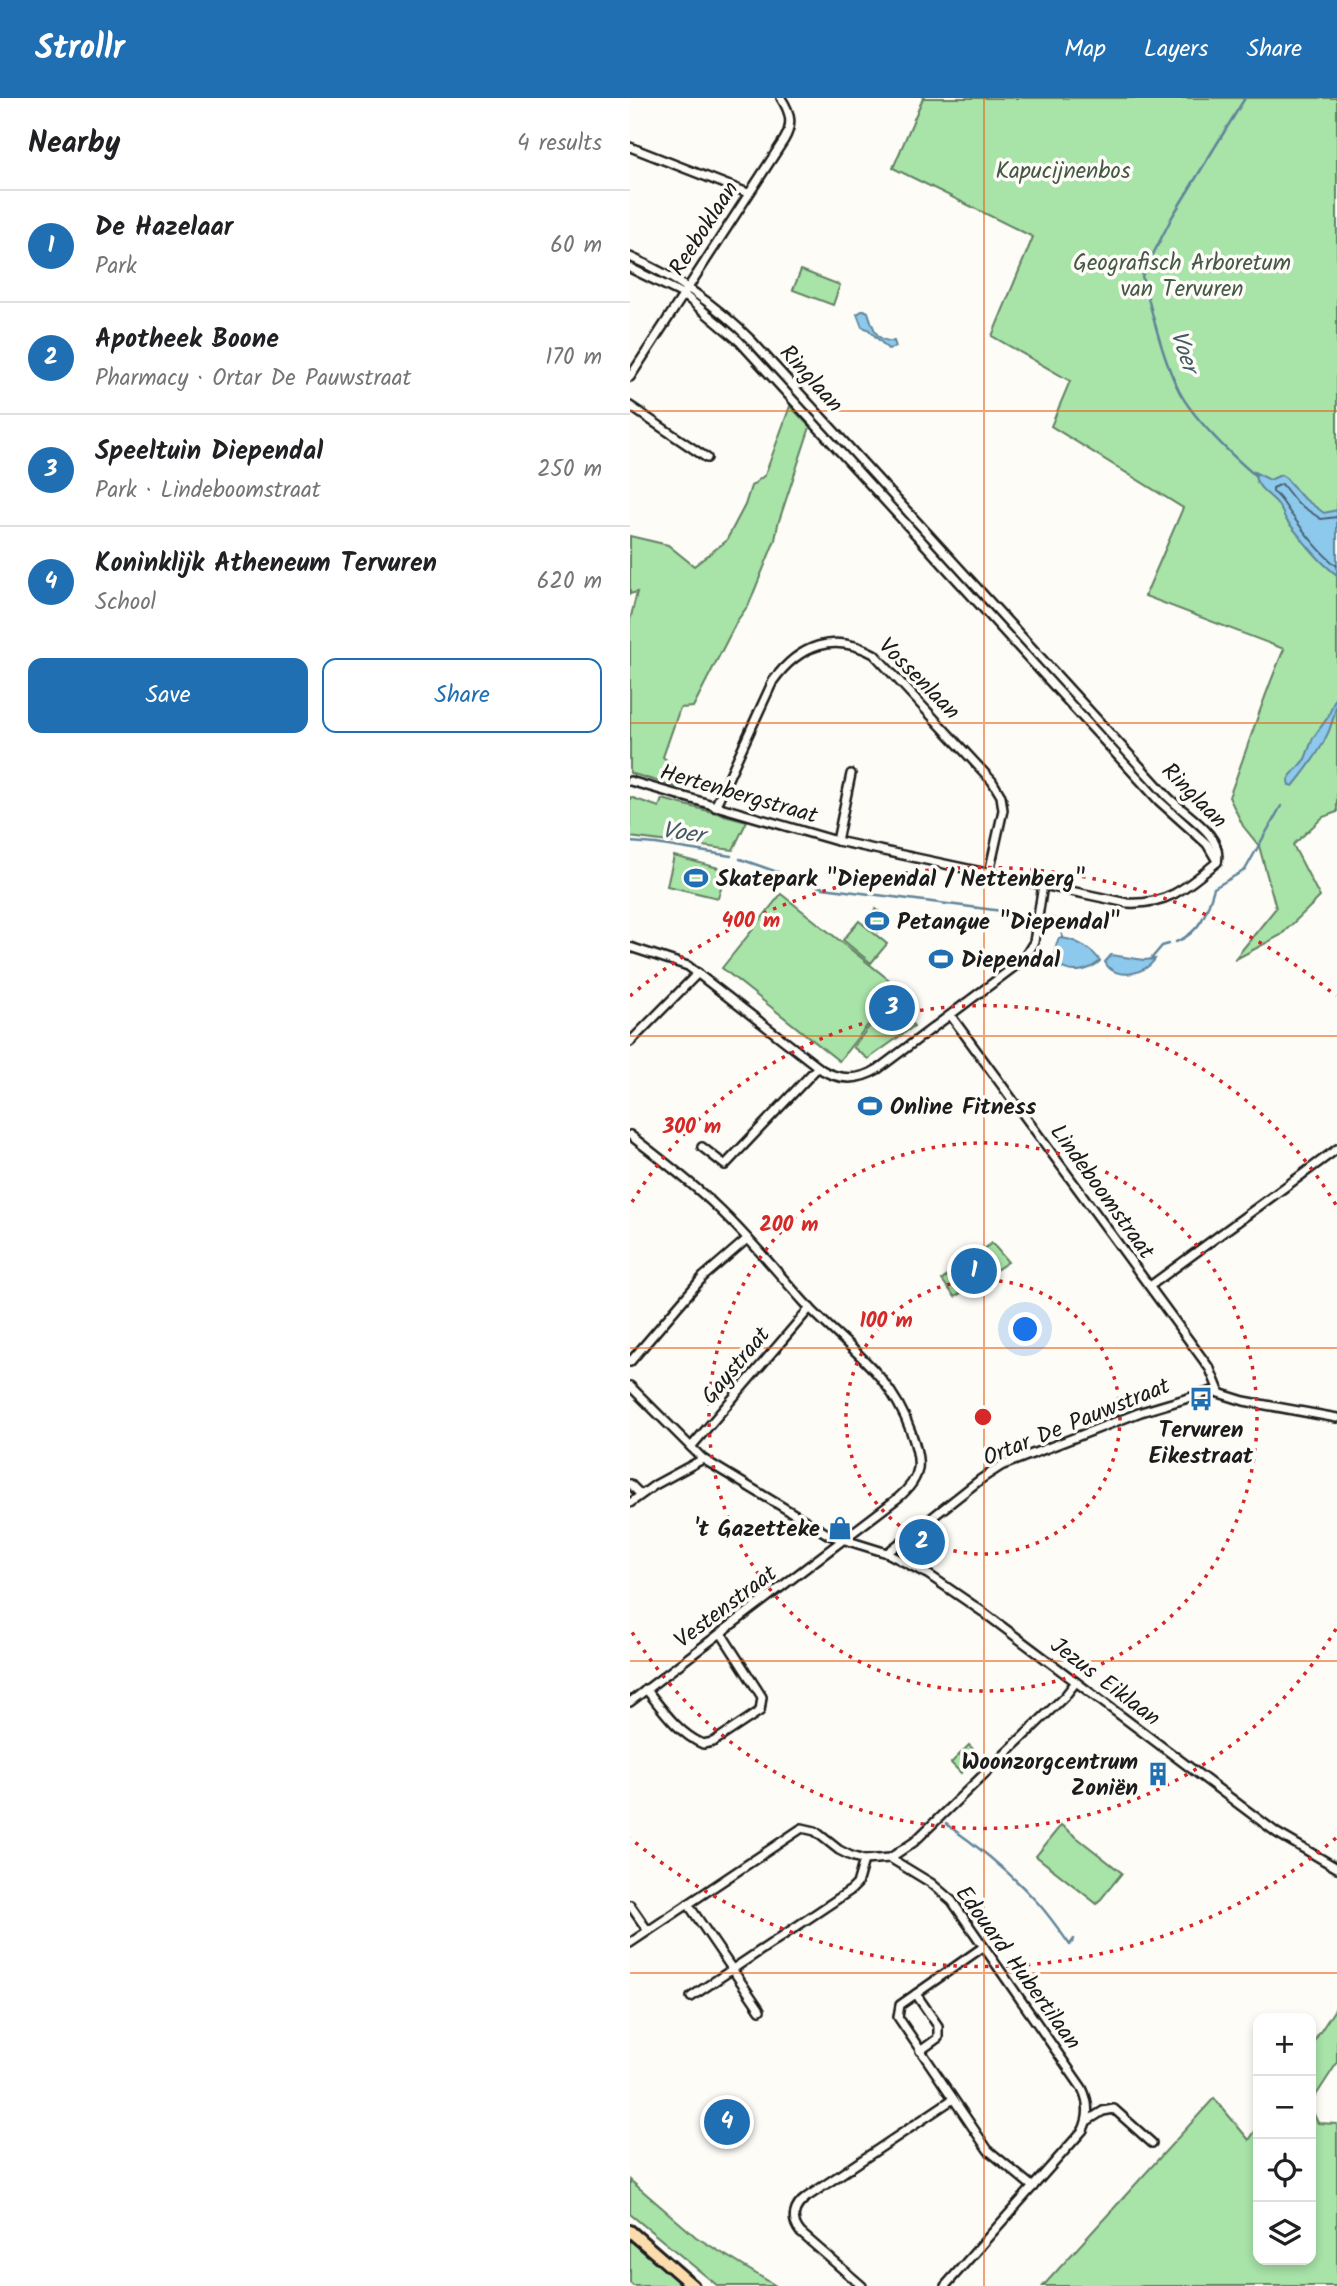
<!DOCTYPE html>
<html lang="en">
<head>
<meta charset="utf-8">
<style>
  :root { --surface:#fff; --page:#f2f2f2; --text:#202124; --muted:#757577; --line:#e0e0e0; --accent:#1f6fb2 }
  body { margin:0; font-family:Kalam,sans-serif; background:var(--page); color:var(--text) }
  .controls { position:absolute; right:21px; bottom:21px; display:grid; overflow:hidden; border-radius:14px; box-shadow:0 4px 10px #0003 }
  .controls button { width:63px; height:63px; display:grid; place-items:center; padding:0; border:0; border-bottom:2px solid var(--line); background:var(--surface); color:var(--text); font:35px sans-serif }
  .you { position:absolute; left:396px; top:1232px; width:24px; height:24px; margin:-18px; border:5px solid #fff; border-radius:50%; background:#1a73e8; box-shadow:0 0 0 10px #1a73e833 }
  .badge { display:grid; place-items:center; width:46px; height:46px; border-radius:50%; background:var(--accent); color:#fff; font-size:23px; font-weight:700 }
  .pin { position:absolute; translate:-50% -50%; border:4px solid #fff; box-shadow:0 2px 7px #0006 }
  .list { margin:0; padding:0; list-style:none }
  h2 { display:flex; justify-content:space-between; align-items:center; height:91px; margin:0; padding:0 28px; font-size:30px }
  h2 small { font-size:23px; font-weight:400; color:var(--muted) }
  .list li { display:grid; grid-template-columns:46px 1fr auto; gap:21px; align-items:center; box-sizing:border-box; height:112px; padding:0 28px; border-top:2px solid var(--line) }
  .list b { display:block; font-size:26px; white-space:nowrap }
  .list p { margin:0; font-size:23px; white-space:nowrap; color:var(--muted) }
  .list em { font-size:23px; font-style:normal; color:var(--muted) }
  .actions { display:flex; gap:14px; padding:21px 28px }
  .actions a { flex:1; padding:16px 0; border:2px solid var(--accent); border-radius:14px; text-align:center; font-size:24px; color:var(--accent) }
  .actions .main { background:var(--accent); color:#fff }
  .icon { flex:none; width:38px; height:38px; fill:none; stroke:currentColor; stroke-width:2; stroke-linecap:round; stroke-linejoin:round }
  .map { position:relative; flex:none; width:707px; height:2188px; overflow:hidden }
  header { display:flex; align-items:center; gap:42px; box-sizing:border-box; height:98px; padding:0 35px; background:var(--accent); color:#fff }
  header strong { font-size:33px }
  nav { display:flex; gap:38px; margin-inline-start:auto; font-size:24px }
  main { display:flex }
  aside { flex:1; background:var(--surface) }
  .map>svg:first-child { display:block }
  .green { fill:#a8e3a8; stroke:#628062; stroke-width:2 }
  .water { fill:#8dc9ed; stroke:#608499; stroke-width:2 }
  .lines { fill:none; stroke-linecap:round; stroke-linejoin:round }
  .shore { stroke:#496170; stroke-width:2 }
  .stream { stroke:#608499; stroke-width:2.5 }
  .minor-casing { stroke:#1c1c1c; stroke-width:12 }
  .primary-casing { stroke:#1c1c1c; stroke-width:16 }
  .minor { stroke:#fdfcf7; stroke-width:7 }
  .primary { stroke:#fcdcac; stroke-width:10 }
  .grid { fill:none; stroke:#e8590c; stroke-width:2; stroke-opacity:0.55 }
  .ring { fill:none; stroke:#d62828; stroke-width:3.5; stroke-dasharray:3.5 7 }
  .labels { text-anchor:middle; stroke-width:7; stroke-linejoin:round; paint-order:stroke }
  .park-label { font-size:23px; fill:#465846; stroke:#fdfcf7 }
  .street-label { font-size:23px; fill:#1c1c1c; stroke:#fdfcf7 }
  .poi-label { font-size:23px; font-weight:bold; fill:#1c1c1c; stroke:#fdfcf7; text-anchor:start }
  .water-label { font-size:24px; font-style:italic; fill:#445965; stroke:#fdfcf7 }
  .centre { fill:#d62828; stroke:#fdfcf7; stroke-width:3.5 }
  .ring-label { font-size:21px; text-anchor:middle; font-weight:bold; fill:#d62828; stroke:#fdfcf7; stroke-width:7; stroke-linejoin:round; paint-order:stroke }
</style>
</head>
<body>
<header>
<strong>Strollr</strong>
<nav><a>Map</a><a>Layers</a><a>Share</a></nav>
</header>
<main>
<aside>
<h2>Nearby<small>4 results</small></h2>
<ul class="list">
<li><span class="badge">1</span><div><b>De Hazelaar</b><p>Park</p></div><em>60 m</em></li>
<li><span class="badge">2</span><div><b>Apotheek Boone</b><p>Pharmacy · Ortar De Pauwstraat</p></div><em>170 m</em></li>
<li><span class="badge">3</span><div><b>Speeltuin Diependal</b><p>Park · Lindeboomstraat</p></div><em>250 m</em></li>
<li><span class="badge">4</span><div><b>Koninklijk Atheneum Tervuren</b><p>School</p></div><em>620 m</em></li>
</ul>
<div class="actions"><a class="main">Save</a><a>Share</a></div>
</aside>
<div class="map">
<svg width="707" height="2188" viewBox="0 0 707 2188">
  <rect width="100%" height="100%" fill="#fdfcf7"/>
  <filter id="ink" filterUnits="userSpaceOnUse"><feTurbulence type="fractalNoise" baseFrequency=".0143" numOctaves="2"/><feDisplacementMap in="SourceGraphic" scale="14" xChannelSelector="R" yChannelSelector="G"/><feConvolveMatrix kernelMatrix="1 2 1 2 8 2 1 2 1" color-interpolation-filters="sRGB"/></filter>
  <g filter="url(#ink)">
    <!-- green -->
    <g class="green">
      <path d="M293 0H707V714L693 719 663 747 690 799 651 837 604 862 646 810 629 748 613 728 599 699C618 649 633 599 654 551L515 498 553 410 421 328 440 283 362 238 403 139 263 70Z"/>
      <polygon points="171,172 210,187 203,207 163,192"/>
      <polygon points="160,308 180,329 148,426 145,442 119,506 107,523 63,609 50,610 33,659 49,673 46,689 0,675 0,522 7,494 0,496 0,438 38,447 64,468 96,443 115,407 121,388 135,377"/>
      <polygon points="0,699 29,709 32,701 117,723 103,752 0,739"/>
      <polygon points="44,758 96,772 88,800 37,788"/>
      <polygon points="151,796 268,889 209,963 92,870"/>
      <polygon points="246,811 258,822 248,834 235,824"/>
      <polygon points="229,823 257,846 241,865 213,842"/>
      <polygon points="263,899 284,928 238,961 223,949"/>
      <polygon points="362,1145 378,1164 325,1199 312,1182"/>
      <polygon points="339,1647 350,1658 331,1675 321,1665"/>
      <polygon points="431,1727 492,1775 467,1806 406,1758"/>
      <polygon points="707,1908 707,1965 681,2005 681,1948"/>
      <polygon points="584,2000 619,2042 628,2029 628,2162 681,2162 681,2010 688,2025 707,2026 707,2188 413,2188"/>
      <polygon points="0,2082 66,2139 146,2188 88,2188 0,2116"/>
      <polygon points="0,2141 55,2188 3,2188 0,2185"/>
    </g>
    <!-- water -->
    <g class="water">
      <path d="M234 212 238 214C243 229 246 245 264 243L266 249 258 251 238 231 232 229 227 216Z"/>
      <path d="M624 374 640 382 651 377 656 380 672 399 694 415 707 412V477C688 463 673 442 657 423 653 417 651 409 646 404 636 394 626 389 624 374Z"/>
      <path d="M707 595C707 631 685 661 663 688L659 687 658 682 661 677 675 661 683 640 698 619Z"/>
      <path d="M429 840C443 840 463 851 470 863 450 882 412 874 429 840Z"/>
      <path d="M481 857 514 862 525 861C515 877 484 883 475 864Z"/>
    </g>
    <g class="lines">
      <!-- shore -->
      <path class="shore" d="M707 419 691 421 667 405 652 386 643 390V394C652 400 654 407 661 416 672 431 692 457 707 468"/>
      <!-- stream -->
      <g class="stream">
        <path d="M615 0 542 119 512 178C523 216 531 257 549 293 563 320 602 358 626 378"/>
        <polyline points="0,744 26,746 101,758"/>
        <polyline points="110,761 193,790 380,814 395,821 400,817"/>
        <polyline points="422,820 428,824 433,840"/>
        <path d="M546 844C571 834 577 814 584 790L615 772 651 708"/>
        <polyline points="521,861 532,848 539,846"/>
        <path d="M316 1726C349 1749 380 1774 407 1804 419 1817 429 1832 440 1847L444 1841"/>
      </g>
      <!-- minor casing -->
      <g class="minor-casing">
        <g id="minor">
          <polyline points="0,49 118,95"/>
          <path d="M0 159C47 179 86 207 122 243L537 698C555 717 594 737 587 764"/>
          <polyline points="0,170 53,196 109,243 529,703 577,746 587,763"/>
          <path d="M0 279 154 42C163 27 161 15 151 0"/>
          <polyline points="0,308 77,360"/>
          <path d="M0 683 207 743 497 805C538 807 557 789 587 764"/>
          <path d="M85 709 143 583C169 547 204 534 244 556L362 683 371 698 373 712 359 775"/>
          <polyline points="207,743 221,676"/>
          <path d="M0 849 58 868 192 972C211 983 230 982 248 971L392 863 404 844 413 787"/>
          <polyline points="321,918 580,1271 589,1293"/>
          <polyline points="0,944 68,875"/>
          <path d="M0 1037C29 1060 60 1083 87 1109 118 1138 145 1172 174 1204 216 1249 259 1272 281 1334 292 1364 293 1379 268 1400L0 1604"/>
          <polyline points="72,1049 95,1067 188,969"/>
          <polyline points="520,1188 707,1051"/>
          <polyline points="0,1264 73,1179 117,1141"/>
          <polyline points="0,1288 73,1361 199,1437 257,1455 299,1477 353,1514 647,1735 707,1770"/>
          <polyline points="61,1349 180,1210"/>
          <polyline points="0,1386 10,1396"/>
          <polyline points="0,1405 25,1387 73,1361"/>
          <polyline points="257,1455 351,1381 371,1368 511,1314 582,1293 614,1303 707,1320"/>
          <path d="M16 1591C32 1611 49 1636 73 1646L83 1644 130 1613 132 1599 91 1535"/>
          <path d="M260 1760 301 1785 322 1803 452 1990C459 2004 460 2017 453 2032L315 2188"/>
          <polyline points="58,1806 130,1912"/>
          <polyline points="0,1807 18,1833"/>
          <polyline points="0,1845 172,1730 185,1733 209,1752 221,1758 234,1762 260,1760 284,1744 435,1598 446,1584"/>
          <polyline points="353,1849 270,1907 268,1919 358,2052 403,2089"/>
          <polyline points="286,1896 308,1928 308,1940 290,1953"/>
          <polyline points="61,1899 221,1792 227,1786 234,1762"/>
          <polyline points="457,2023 473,2013 484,2011 522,2045"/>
          <path d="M232 2188 171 2135C160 2122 163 2109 177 2099L323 2001"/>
        </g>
      </g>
      <!-- primary casing -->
      <g class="primary-casing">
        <polyline id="primary" points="0,2133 63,2188"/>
      </g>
      <!-- minor -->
      <use href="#minor" class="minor"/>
      <!-- primary -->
      <use href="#primary" class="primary"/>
    </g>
  </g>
  <!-- grid -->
  <path class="grid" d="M354 0V2188M0 313H707M0 625H707M0 938H707M0 1250H707M0 1563H707M0 1875H707"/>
  <!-- distance rings -->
  <g class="ring">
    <circle cx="353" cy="1319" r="137"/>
    <circle cx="353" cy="1319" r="274"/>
    <path d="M706 1531A412 412 0 0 1 2 1534M2 1104A412 412 0 0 1 706 1107"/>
    <path d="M706 1740A549 549 0 0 1 0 1740M0 898A549 549 0 0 1 706 898"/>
  </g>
  <!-- icons -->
  <defs>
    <g id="stadium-bare" transform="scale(1.89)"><path d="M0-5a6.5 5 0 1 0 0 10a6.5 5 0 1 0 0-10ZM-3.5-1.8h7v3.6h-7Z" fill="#1f6fb2" stroke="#fdfcf7" stroke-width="2.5" paint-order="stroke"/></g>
    <g id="bus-bare" transform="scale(1.89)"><path d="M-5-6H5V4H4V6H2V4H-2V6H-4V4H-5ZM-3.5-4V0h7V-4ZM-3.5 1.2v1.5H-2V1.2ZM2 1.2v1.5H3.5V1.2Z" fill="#1f6fb2" stroke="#fdfcf7" stroke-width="2.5" paint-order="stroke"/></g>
    <g id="shop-bare" transform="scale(1.89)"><path d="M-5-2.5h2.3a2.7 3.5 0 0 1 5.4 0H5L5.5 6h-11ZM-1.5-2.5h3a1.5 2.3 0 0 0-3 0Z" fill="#1f6fb2" stroke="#fdfcf7" stroke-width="2.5" paint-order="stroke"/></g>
    <g id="building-bare" transform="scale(1.89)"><path d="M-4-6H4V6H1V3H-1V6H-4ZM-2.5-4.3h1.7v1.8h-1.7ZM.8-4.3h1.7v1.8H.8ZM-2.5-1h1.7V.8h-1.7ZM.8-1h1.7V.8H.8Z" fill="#1f6fb2" stroke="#fdfcf7" stroke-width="2.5" paint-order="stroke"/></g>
  </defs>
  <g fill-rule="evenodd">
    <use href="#stadium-bare" x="66" y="780"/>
    <use href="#stadium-bare" x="247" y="823"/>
    <use href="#stadium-bare" x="311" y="861"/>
    <use href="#stadium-bare" x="240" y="1008"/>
    <use href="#bus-bare" x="571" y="1301"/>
    <use href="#shop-bare" x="210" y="1430"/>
    <use href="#building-bare" x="528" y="1676"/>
  </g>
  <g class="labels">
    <!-- park labels -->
    <g class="park-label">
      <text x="433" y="80">Kapucijnenbos</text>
      <text x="552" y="172">Geografisch Arboretum<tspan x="552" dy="26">van Tervuren</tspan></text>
    </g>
    <!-- street labels -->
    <g class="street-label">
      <text transform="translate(73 130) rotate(-57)" y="8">Reeboklaan</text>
      <text transform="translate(182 280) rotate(48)" y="8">Ringlaan</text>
      <text transform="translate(290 580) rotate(45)" y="8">Vossenlaan</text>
      <text transform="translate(109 695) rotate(16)" y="8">Hertenbergstraat</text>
      <text transform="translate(565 697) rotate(45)" y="8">Ringlaan</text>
      <text transform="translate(473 1093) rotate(54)" y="8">Lindeboomstraat</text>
      <text transform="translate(105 1267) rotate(-50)" y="8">Gaystraat</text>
      <text transform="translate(446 1323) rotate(-22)" y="8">Ortar De Pauwstraat</text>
      <text transform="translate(95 1508) rotate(-37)" y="8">Vestenstraat</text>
      <text transform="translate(476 1583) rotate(37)" y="8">Jezus Eiklaan</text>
      <text transform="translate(389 1869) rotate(54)" y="8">Edouard Hubertilaan</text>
    </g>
    <!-- poi labels -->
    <g class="poi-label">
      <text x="86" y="788">Skatepark "Diependal / Nettenberg"</text>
      <text x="267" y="831">Petanque "Diependal"</text>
      <text x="331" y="869">Diependal</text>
      <text x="260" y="1016">Online Fitness</text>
      <text x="571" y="1339" text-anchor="middle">Tervuren<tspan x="571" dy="26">Eikestraat</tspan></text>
      <text x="190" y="1438" text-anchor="end">'t Gazetteke</text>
      <text x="508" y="1671" text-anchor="end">Woonzorgcentrum<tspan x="508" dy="26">Zoniën</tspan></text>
    </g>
    <!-- water labels -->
    <g class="water-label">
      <text transform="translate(555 253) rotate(72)" y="8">Voer</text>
      <text transform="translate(53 734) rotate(8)" y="8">Voer</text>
    </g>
  </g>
  <circle cx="353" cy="1319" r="10" class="centre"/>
  <g class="ring-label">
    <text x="121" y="829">400 m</text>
    <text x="62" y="1035">300 m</text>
    <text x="159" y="1133">200 m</text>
    <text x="256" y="1229">100 m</text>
  </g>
</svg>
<div class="controls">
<button>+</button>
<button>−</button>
<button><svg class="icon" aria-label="locate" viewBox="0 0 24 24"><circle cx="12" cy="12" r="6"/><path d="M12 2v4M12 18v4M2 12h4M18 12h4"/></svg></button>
<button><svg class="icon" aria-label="layers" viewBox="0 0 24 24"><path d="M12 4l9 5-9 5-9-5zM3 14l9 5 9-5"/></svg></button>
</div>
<div class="you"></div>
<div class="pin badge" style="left:344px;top:1173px">1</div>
<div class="pin badge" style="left:292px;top:1444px">2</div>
<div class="pin badge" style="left:262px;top:910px">3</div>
<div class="pin badge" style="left:97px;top:2024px">4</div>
</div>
</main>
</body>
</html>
